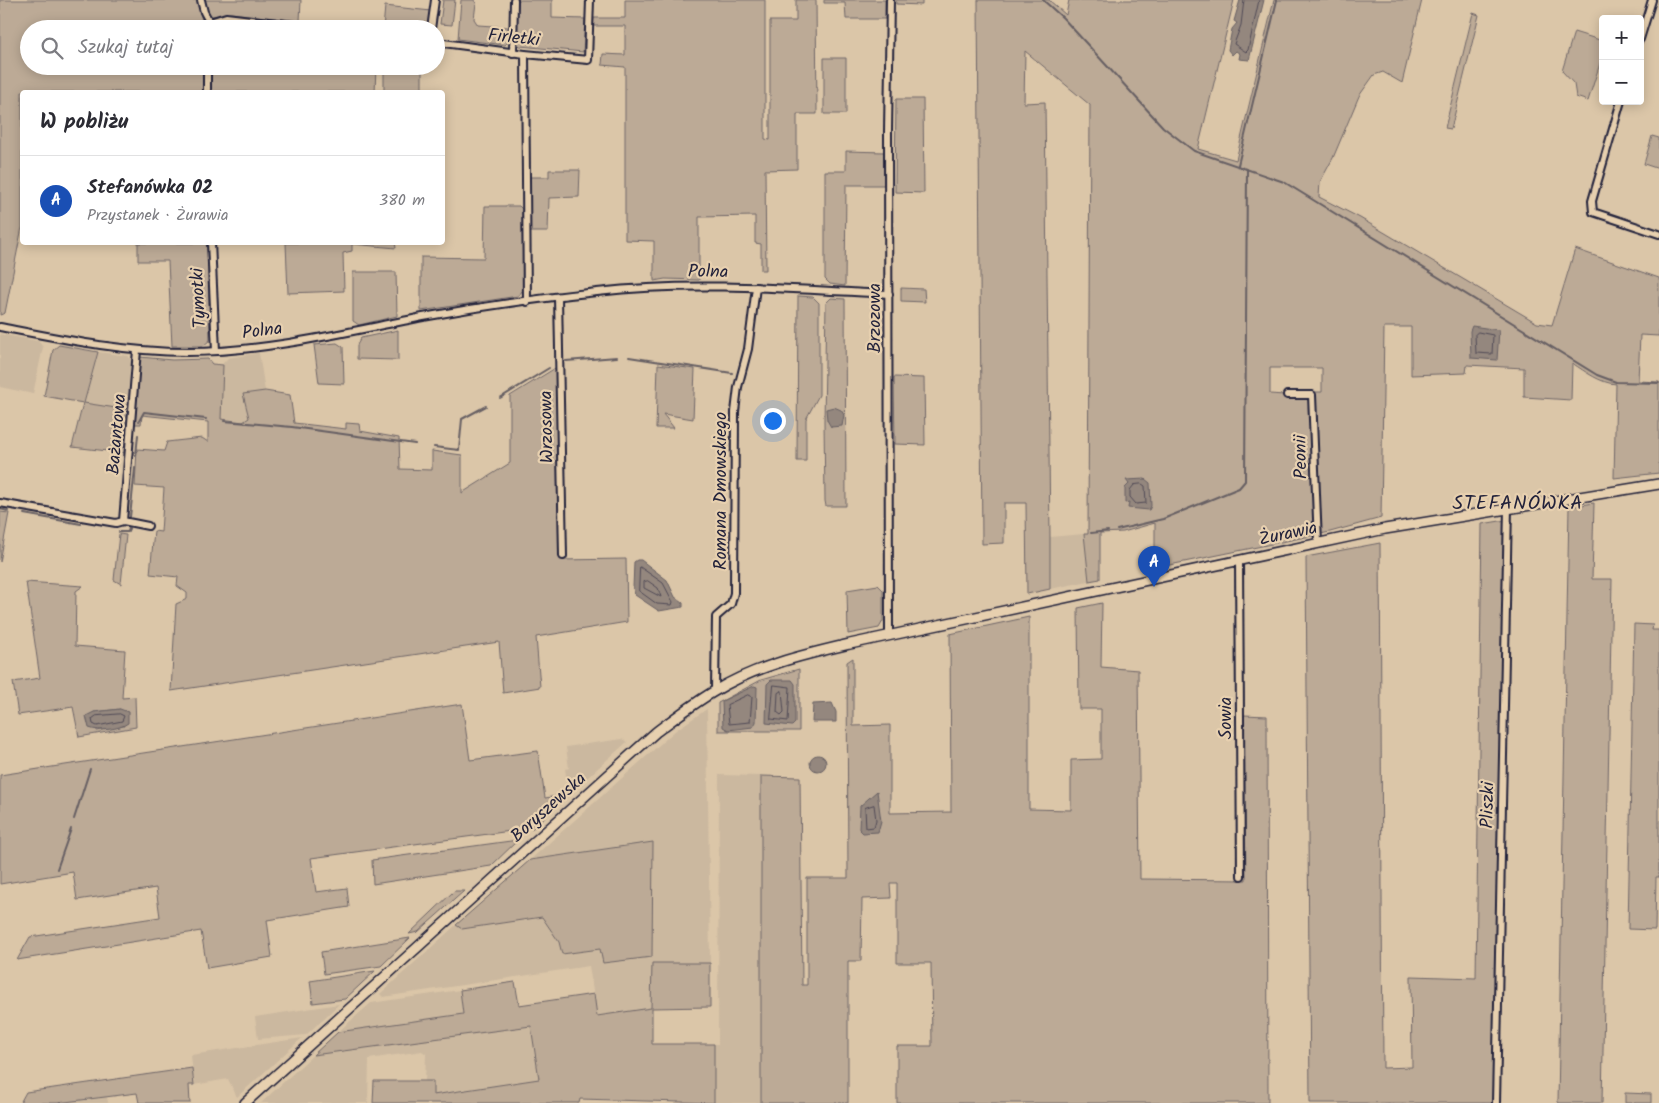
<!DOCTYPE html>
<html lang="pl">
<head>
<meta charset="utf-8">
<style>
  :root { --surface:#fff; --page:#f7f7f7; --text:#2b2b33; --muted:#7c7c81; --line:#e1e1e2; --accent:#1a73e8 }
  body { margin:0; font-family:Kalam,sans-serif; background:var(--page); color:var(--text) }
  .controls { position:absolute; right:15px; top:15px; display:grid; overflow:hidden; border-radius:5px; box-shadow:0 2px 12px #0003 }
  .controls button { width:45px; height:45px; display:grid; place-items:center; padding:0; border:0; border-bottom:1px solid var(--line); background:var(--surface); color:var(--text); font:25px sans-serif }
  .you { position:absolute; left:772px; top:420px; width:18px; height:18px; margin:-12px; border:4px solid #fff; border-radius:50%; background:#1a73e8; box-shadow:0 0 0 8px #1a73e833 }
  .badge { display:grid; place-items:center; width:32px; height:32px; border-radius:50%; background:var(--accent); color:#fff; font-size:16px; font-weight:700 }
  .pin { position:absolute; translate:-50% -41px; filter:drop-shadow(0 1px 2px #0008) }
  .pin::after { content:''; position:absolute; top:26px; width:18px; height:15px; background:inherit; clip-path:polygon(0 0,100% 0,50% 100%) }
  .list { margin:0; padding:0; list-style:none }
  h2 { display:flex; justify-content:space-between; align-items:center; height:65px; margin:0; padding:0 20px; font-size:21px }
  h2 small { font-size:16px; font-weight:400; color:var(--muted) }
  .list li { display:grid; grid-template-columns:32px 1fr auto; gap:15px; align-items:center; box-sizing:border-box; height:90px; padding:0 20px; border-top:1px solid var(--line) }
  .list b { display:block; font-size:19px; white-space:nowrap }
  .list p { margin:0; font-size:16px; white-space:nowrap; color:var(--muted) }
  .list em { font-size:16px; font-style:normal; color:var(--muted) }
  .icon { flex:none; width:28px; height:28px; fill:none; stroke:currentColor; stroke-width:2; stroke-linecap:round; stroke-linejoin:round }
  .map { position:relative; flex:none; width:1659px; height:1103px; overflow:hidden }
  .search { position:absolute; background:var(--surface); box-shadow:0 2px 12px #0003; left:20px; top:20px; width:425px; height:55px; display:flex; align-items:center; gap:12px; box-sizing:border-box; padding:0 18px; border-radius:28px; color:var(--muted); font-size:19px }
  .panel { position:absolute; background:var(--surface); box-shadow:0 2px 12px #0003; left:20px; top:90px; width:425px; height:155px; border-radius:5px }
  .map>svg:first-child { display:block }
  .built { fill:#cbb89f }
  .green { fill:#bcaa96; stroke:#6f6668; fill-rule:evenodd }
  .water { fill:#94877e; stroke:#665f63 }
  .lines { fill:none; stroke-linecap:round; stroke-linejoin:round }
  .shore { stroke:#504a56; stroke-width:1 }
  .stream { stroke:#665f63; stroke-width:2 }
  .street-casing { stroke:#22223b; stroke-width:10 }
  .secondary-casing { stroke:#22223b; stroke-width:12 }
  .street { stroke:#e7d0af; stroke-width:6 }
  .secondary { stroke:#e7d0af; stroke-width:9 }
  .labels { text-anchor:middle; stroke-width:4.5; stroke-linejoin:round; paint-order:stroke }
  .street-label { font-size:18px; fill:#22223b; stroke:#e7d0af }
  .quarter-label { font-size:20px; letter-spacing:1px; fill:#22223b; stroke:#e7d0af }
</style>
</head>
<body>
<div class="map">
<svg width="1659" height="1103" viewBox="0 0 1659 1103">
  <rect width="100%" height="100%" fill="#dbc6a8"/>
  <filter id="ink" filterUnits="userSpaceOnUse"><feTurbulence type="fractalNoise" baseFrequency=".02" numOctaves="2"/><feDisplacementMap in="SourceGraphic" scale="10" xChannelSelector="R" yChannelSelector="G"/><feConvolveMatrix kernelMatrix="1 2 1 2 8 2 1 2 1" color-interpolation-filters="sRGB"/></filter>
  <g filter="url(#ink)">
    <!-- built -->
    <g class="built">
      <polygon points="0,334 38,341 43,347 33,394 0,387"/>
      <polygon points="98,352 128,356 133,362 129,410 84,403"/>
      <polygon points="259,353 265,391 244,394 249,418 243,422 221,419 223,363 228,358"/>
      <polygon points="1084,534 1089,581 1050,589 1050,537"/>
      <polygon points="707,709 710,963 652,963 652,1008 597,1016 589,966 383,997 380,994 456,925 462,929 542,917 559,942 562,954 600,949 604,963 652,957 653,842 530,860 676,730"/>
      <polygon points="622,739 627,742 569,794 565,769 569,768 566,747"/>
      <polygon points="719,775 761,776 761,1103 714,1103 714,1044 718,1044"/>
      <polygon points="460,990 464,1014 338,1032 371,1003"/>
      <polygon points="339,1004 306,1035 258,1039 255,1017"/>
      <polygon points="531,1026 539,1079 432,1095 433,1082 425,1082 426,1054 422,1051 369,1059 368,1103 261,1103 313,1055"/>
      <polygon points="302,1038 237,1097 228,1079 194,1085 191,1055"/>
      <polygon points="107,1096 108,1103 57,1103"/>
    </g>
    <!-- green -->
    <g class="green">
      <polygon points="0,0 197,0 204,29 29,29 29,66 205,66 205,92 22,92 22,227 5,313 0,315"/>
      <polygon points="203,0 301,0 300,21 231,13 212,16 208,13"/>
      <polygon points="443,0 455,0 452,25 440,24"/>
      <polygon points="461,0 474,0 476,3 474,19 478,25 508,27 508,42 505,45 458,39"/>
      <polygon points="518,0 552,0 552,18 585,19 583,52 520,46 517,43"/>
      <polygon points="625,0 765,0 765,139 770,140 770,21 796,21 796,0 816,0 817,114 797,114 797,169 765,170 766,270 761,270 761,244 755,243 755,216 699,217 699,280 665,279 654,281 654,241 625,240 625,67 602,65 603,54 625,55 625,26 593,26 594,18 625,18"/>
      <polygon points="824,0 885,0 885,19 846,19 845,3 824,3"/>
      <polygon points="896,0 922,0 922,5 896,4"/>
      <path d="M978 0H1049L1066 15 1069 0H1234L1198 149 1236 160 1274 0H1422L1402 83 1383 72 1374 75 1359 96 1333 158 1320 182 1319 197 1360 218 1537 323 1552 325 1575 249 1659 278V336L1640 335 1638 381 1659 382V473L1614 478 1616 384C1600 383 1586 372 1572 363L1571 400 1524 397V368L1467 365 1466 373 1411 375V327H1384L1381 518 1330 532 1155 568V523L1123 532 1100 533V579L1089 581 1084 534H1088L1090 105 1025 51 1024 103 1045 102 1050 537V589L1027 594 1026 503H1004V543L982 544ZM1270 368H1322V392H1314V397H1285L1284 395 1270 394Z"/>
      <polygon points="385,6 431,11 429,29 383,29"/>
      <polygon points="1473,13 1479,15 1451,129 1445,128"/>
      <polygon points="227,20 298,29 214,29 219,23"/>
      <polygon points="1574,32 1603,41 1603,54 1588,101 1576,97 1574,84 1562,71"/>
      <polygon points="846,58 846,114 824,114 824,58"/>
      <polygon points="210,66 376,66 375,92 210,92"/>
      <rect x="384" y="66" width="38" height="26"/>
      <polygon points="896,99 923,99 924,193 895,192"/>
      <polygon points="1652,136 1659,138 1659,169 1644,164"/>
      <polygon points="846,151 884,152 884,185 846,185 845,286 830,284 825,279 825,171 846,171"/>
      <polygon points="549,170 580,170 579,197 549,198 548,232 529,232 528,177 549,177"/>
      <polygon points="485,206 519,206 522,209 523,290 518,296 421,311 421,257 484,258"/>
      <polygon points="395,242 396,248 352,244 352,251 343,253 344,291 288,293 286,243"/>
      <polygon points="138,243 207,243 210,340 203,346 172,346 168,261 138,261"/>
      <polygon points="353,272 396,272 397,316 359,325 353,321"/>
      <polygon points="901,288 924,289 925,302 901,301"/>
      <polygon points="798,296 813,297 819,303 819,395 806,419 806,461 797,461"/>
      <polygon points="831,298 845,299 846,506 826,506 825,501 824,421 826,303"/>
      <polygon points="398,330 398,360 357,359 357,345 361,338"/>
      <polygon points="337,343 343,347 344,384 319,383 314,345"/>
      <polygon points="59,345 98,352 84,403 129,410 126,453 72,447 83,403 44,396 53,350"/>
      <polygon points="140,357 172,360 208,359 212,364 223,365 221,419 243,422 249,418 243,394 265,391 290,395 294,423 346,429 346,423 359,424 360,431 399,438 400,469 432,470 432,451 462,455 462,493 510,463 510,396 557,367 560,560 626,559 627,622 536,637 540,687 503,693 499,642 171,691 176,604 187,599 187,593 177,586 178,577 150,574 154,531 161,532 164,488 135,486 137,449 164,451 167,442 202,438 208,442 208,422 142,415 141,424 135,424"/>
      <polygon points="658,364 695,369 693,419 663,414 674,428 656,428"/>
      <polygon points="894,377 924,378 925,445 895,444"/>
      <polygon points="1594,503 1592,579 1612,579 1602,1103 1558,1103 1569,507"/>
      <polygon points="0,512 9,513 0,562"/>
      <polygon points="1506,520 1494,1103 1310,1103 1306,557 1380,543 1383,1068 1412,1067 1411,976 1476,978 1482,524"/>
      <polygon points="119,534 126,535 121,584 114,580"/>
      <path d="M26 582 83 586 76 591 75 646 125 650 122 698 135 697 136 727 79 737 73 707 18 715 13 682 40 678ZM120 709 124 726 97 731 94 712Z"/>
      <polygon points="878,585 883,590 883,621 879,628 848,634 847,590"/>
      <polygon points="1102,603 1101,667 1138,670 1140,879 1246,880 1244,715 1267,716 1268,1103 897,1103 897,1046 932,1046 931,963 897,963 897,883 890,883 891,898 862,899 861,961 848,961 848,1103 761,1103 761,776 800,777 802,985 807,985 807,878 848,878 847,662 853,658 853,726 890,725 890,813 951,812 950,634 1029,617 1029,809 1071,810 1071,760 1101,759 1101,709 1079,709 1078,608"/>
      <polygon points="1634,624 1653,625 1652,630 1659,630 1659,877 1656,877 1655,930 1628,929"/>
      <polygon points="799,669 799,731 718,731 718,703 761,680"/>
      <polygon points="462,704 470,760 538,751 545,798 569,794 533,828 311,858 316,892 347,888 349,907 267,920 272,957 207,968 201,931 17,960 30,937 160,917 156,888 77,900 73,872 0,884 0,775"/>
      <polygon points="518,840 491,866 373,884 372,860"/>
      <polygon points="653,842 652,957 603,963 600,949 562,954 559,942 542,917 462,929 456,925 530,860"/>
      <polygon points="454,891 464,891 418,932 409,934"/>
      <polygon points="410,938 381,966 324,974 321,952"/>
      <polygon points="652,963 710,963 710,1007 652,1008 652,1044 714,1044 714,1103 580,1099 579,1103 373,1103 374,1081 433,1081 433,1095 539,1079 531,1026 313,1055 338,1032 463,1014 460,990 515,982 519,1005 594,994 597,1016 651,1008"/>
      <polygon points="375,971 345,999 313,1003 310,981"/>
      <polygon points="192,1068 194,1085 189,1085 190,1103 139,1103 137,1093 57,1103 20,1103 26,1092"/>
      <polygon points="1625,1093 1651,1094 1651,1103 1625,1103"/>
    </g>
    <!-- water -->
    <g class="water">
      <polygon points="1240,0 1264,0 1249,60 1239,59 1240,54 1236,51 1232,55 1228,50 1232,29 1237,23 1234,21"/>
      <polygon points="1472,326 1499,330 1497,360 1471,358 1470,331"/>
      <polygon points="834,407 841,410 844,415 842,426 831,427 827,420 826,409"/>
      <polygon points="1145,479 1150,483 1151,506 1149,510 1128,508 1129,502 1125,503 1125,488 1129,484 1126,480"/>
      <polygon points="637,560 641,560 667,580 675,597 683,603 683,607 659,611 635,595 633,588 634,562"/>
      <polygon points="771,680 792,680 795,684 795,723 792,726 766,723 767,684"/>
      <polygon points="754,686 757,687 756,722 753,727 728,730 723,727 722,701"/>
      <polygon points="832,703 836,712 836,722 812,722 813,704"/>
      <path d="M120 709 128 712V723C120 729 99 732 89 728L86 716 94 712Z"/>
      <circle cx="818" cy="763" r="8"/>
      <polygon points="877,791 881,821 878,832 863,833 859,829 860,806"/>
    </g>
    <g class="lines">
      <!-- shore -->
      <g class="shore">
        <polyline points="1244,0 1241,25 1234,44 1246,52 1248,50 1259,0"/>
        <polygon points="1478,332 1493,335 1492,354 1476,353 1475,335"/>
        <polygon points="1142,484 1145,486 1146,503 1136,504 1130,497 1130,490 1134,485"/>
        <polygon points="640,567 663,583 673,602 672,605 657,604 639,591"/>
        <polygon points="648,581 658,588 661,597 644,588 644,582"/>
        <polygon points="774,685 790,687 788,721 771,719"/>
        <polygon points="782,691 784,712 781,715 777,712 778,693"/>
        <polygon points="748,695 752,697 750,722 729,724 727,705"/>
        <polygon points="120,714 124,716 122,721 97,726 93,724 92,719 96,716"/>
        <polygon points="874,805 876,820 874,827 866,828 865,808"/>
      </g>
      <!-- stream -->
      <g class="stream">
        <polyline points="1043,0 1063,18 1163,127 1194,151 1284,182 1597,375 1616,382 1659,383"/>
        <polyline points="1238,165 1277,0"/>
        <polyline points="629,357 732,373"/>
        <polyline points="566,361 617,357"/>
        <polyline points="500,398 549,368"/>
        <polyline points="139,421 144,412 206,419"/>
        <polyline points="224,421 292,427 415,444"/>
        <polyline points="434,447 459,450 462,419 486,406"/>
        <polyline points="136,455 138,435"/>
        <polyline points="0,509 8,511"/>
        <polyline points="24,514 81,524"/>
        <polyline points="130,517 135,468"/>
        <polyline points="1117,530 1163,519 1239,488 1245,481 1247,169"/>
        <polyline points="119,532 128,532 129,528"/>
        <polyline points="1091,533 1108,531"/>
        <polyline points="74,819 90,769"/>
        <polyline points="57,869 71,829"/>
      </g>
      <!-- street casing -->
      <g class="street-casing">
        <g id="street">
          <polyline points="201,0 204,12 211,25"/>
          <polyline points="209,29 213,21 226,17 327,29"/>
          <polyline points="431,29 435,0"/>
          <polyline points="1640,39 1652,0"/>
          <polyline points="436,42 525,54 588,60 590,0"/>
          <polyline points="513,53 514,0"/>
          <polyline points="525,54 527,302"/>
          <polyline points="207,66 207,92"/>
          <polyline points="1621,101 1592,201 1593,212 1659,234"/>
          <polyline points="211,242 216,351"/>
          <polyline points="558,297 563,556"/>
          <path d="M0 327C62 339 123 352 187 352 266 352 345 332 423 317 479 307 540 298 597 292 694 281 792 289 889 294"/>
          <polyline points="1287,395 1312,395 1318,543"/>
          <polyline points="0,503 116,523 123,521 137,350"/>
          <polyline points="123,521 148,526"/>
          <polyline points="1239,560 1241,876"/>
          <polyline points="889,635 888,131 890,0"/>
          <polyline points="715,690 716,617 731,604 734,593 735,412 738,387 748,349 756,287"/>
          <polyline points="1496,1103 1508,507"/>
        </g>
      </g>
      <!-- secondary casing -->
      <g class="secondary-casing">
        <path id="secondary" d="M245 1103 656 732C675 718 693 704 713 692 755 666 803 655 850 644L1385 529 1659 484"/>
      </g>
      <!-- street -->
      <use href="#street" class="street"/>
      <!-- secondary -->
      <use href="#secondary" class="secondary"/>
    </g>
  </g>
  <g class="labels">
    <!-- street labels -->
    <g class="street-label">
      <text transform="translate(514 37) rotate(6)" y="6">Firletki</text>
      <text transform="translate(708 271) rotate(1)" y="6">Polna</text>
      <text transform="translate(198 298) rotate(-93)" y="6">Tymotki</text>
      <text transform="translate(874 318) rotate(-90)" y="6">Brzozowa</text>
      <text transform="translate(262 330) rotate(-7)" y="6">Polna</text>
      <text transform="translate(546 427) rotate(-91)" y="6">Wrzosowa</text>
      <text transform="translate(116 434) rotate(-85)" y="6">Bażantowa</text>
      <text transform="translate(1300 457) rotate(-91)" y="6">Peonii</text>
      <text transform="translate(720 491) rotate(-90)" y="6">Romana Dmowskiego</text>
      <text transform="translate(1288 533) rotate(-12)" y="6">Żurawia</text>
      <text transform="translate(1225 718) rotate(-90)" y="6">Sowia</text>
      <text transform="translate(1487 805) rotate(-89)" y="6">Pliszki</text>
      <text transform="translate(548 807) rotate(-42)" y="6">Boryszewska</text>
    </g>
    <!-- quarter labels -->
    <g class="quarter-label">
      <text x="1518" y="509">STEFANÓWKA</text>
    </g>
  </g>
</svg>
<div class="controls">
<button>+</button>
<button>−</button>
</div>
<div class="you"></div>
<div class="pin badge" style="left:1154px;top:587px;background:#1a4fb4">A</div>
<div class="search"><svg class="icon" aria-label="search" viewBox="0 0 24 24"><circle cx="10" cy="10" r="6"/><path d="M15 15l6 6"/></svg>Szukaj tutaj</div>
<section class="panel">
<h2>W pobliżu<small></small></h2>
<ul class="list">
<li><span class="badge" style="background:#1a4fb4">A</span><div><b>Stefanówka 02</b><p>Przystanek · Żurawia</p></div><em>380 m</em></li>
</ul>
</section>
</div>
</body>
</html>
